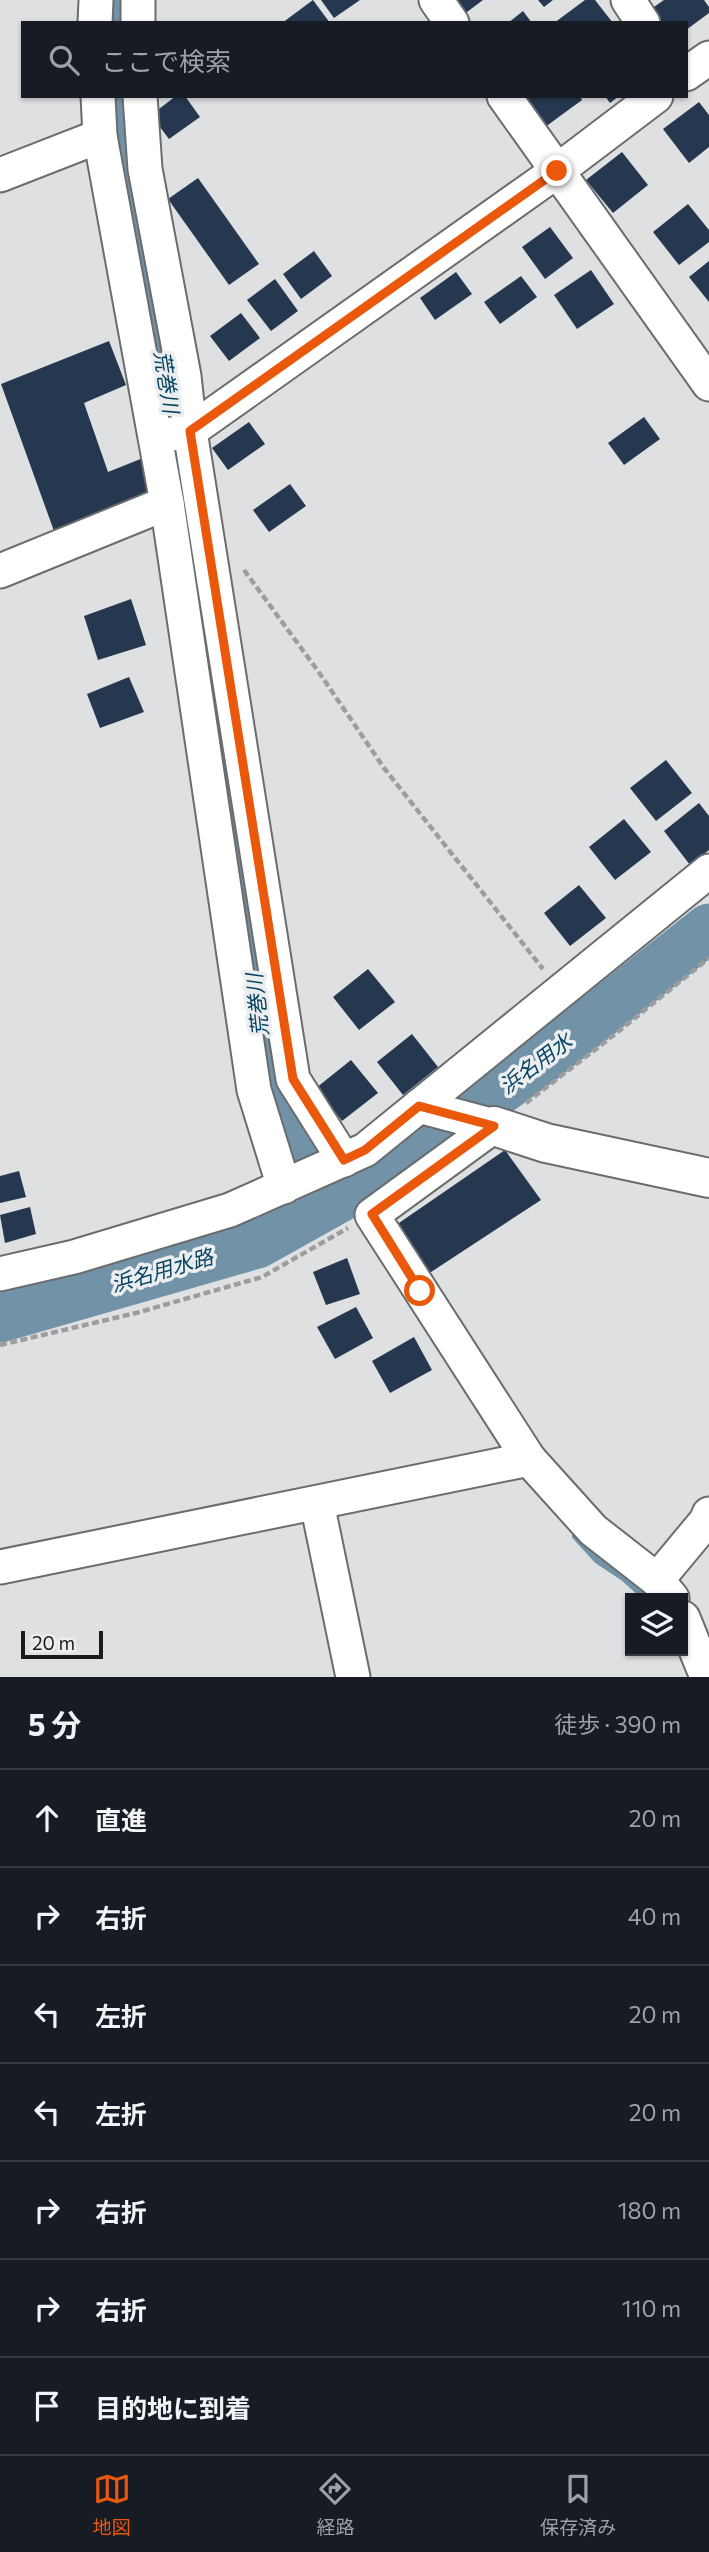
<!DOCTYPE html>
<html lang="ja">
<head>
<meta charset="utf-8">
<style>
  :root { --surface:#171b24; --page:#20242c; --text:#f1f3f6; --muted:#9ea1a6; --line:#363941; --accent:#ea580c }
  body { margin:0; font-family:Commissioner,"Noto Sans JP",sans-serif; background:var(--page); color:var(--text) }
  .controls { position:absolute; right:21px; bottom:21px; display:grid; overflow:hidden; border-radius:0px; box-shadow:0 2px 5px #0004 }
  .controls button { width:63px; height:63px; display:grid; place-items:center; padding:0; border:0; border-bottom:2px solid var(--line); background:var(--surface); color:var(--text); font:35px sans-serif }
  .scale { position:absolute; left:21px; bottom:18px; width:82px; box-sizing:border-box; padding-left:7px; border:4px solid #1b1b1c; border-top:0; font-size:19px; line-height:24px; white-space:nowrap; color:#1b1b1c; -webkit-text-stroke:5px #ecedef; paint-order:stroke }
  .stop { position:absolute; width:21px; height:21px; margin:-16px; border:5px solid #ea580c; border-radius:50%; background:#fff }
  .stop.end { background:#ea580c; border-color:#fff; box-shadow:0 2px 7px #0008 }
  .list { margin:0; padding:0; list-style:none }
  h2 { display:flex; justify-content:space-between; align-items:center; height:91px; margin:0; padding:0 28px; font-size:30px }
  h2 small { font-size:23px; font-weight:400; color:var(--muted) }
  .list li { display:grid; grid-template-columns:46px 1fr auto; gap:21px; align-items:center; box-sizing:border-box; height:98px; padding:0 28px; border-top:2px solid var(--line) }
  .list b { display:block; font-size:26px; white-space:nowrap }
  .list em { font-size:23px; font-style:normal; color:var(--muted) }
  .icon { flex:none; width:38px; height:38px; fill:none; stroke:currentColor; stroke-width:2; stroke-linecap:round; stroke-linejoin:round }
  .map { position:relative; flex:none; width:709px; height:1677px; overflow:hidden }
  .search { position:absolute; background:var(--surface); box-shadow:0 2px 5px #0004; left:21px; right:21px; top:21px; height:77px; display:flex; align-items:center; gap:18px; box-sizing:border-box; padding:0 24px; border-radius:0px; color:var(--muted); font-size:26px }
  .sheet { height:777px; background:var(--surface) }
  nav { display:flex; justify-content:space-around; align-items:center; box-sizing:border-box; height:98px; border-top:2px solid var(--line); background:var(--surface); font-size:19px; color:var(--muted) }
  nav a { display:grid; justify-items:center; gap:4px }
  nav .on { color:var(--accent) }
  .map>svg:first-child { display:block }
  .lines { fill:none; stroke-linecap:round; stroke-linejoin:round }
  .stream { stroke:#7292a7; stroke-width:8 }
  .river { stroke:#7292a7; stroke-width:49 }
  .building { fill:#25384f }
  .street-casing { stroke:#6b6c6e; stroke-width:37 }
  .secondary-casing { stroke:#6b6c6e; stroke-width:42 }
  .path { stroke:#9d9d9f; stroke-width:4.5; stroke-dasharray:7 3.5; stroke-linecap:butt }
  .street { stroke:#fff; stroke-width:33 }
  .secondary { stroke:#fff; stroke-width:38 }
  .route { stroke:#ea580c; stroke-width:9 }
  .labels { text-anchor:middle; stroke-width:7; stroke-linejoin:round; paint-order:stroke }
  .water-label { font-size:21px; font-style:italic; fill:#044462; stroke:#ecedef }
</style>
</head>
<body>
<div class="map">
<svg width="709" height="1677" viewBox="0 0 709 1677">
  <rect width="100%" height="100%" fill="#dfe0e2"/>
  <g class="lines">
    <!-- stream -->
    <g class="stream">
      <polyline points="350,1192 362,1214"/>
      <polyline points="576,1536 598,1560 625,1578 647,1598"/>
    </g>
    <!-- river -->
    <g class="river">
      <polyline points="114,0 114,23"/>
      <polyline points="121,96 133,187 170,403 203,629 247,901 267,1089 299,1161"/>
      <polyline points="0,1318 257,1244 350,1192 437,1136 542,1060 709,928"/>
    </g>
  </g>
  <!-- building -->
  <g class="building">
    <polygon points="313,0 330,23 282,23"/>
    <polygon points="321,0 360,0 334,18"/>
    <polygon points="446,0 483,0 459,18"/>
    <polygon points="538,0 553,0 544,7"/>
    <polygon points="585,0 595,0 613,23 554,23"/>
    <polygon points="664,0 704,0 709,7 709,13 686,30 686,23 657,23 648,11"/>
    <polygon points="523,11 532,23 508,23"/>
    <polygon points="176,96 185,96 200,117 169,139 151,115"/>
    <polygon points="524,96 580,96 582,100 541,130"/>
    <polygon points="605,96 619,96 610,103"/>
    <polygon points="699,102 709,115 709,147 689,163 663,129"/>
    <polygon points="622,152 648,185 613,213 586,180"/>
    <polygon points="198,178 259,264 229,285 168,199"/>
    <polygon points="688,204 709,230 709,242 679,265 653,232"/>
    <polygon points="550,227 573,258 545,279 522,247"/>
    <polygon points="314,251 332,276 301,299 283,274"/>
    <polygon points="709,261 709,302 689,277"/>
    <polygon points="591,270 614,304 577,329 554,295"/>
    <polygon points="456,272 472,294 435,320 420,298"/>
    <polygon points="521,276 537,297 500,324 484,302"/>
    <polygon points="275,279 298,311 271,331 247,300"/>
    <polygon points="241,313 260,338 229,361 210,336"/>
    <polygon points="109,341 126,385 84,403 108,472 143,458 154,490 54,531 1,384"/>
    <polygon points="644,417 660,439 624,465 608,443"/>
    <polygon points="249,422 265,444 228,470 212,448"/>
    <polygon points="290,484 306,506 269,532 253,510"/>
    <polygon points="131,599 146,645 98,660 84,616"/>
    <polygon points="129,677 144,712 100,728 87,694"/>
    <polygon points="666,760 692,793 656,821 630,788"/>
    <polygon points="699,803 709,816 709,850 690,865 664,831"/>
    <polygon points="624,819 651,852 615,880 589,847"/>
    <polygon points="579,885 606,918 570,946 544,913"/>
    <polygon points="368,969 395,1002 359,1030 333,997"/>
    <polygon points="412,1034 438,1067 403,1095 377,1062"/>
    <polygon points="351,1060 378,1093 342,1121 316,1088"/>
    <polygon points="505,1150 541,1200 428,1274 396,1225"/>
    <polygon points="19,1171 26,1197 0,1203 0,1176"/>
    <polygon points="30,1207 36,1234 5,1243 0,1215"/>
    <polygon points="347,1258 360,1294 326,1305 313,1272"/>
    <polygon points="356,1307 373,1338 335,1359 317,1327"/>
    <polygon points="414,1337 432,1370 390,1393 372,1361"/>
  </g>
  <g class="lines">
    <!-- street casing -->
    <g class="street-casing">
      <g id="street">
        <polyline points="436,0 452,23"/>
        <polyline points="628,0 643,23"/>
        <polyline points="95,23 96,0"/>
        <polyline points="138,23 138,0"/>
        <polyline points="686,74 709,58"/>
        <polyline points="98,96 100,136 167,503 254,1090 284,1187"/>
        <polyline points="140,96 145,169 184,376 190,431 293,1079 344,1160"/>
        <polyline points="504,96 709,384"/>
        <polyline points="0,175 100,136"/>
        <polyline points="172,434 190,431 557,171 656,96"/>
        <polyline points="0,571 167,503"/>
        <polyline points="419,1106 494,1126"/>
        <polyline points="494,1126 372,1215 529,1459 593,1530 657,1580 672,1598"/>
        <polyline points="0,1274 74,1257 230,1210 365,1150 709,871"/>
        <polyline points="317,1503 353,1677"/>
        <polyline points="0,1567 529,1459"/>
        <polyline points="657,1580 706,1521 709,1514"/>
        <polyline points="683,1618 707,1677"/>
      </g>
    </g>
    <!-- secondary casing -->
    <g class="secondary-casing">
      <polyline id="secondary" points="494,1126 546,1143 709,1178"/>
    </g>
    <!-- path -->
    <g class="path">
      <polyline points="244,570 318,671 384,768 543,969"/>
      <polyline points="526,1103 614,1035 709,958"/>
      <polyline points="0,1345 136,1313 262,1277 348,1228"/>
    </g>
    <!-- street -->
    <use href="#street" class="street"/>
    <!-- secondary -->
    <use href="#secondary" class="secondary"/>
  </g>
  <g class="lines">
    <!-- route -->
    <polyline class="route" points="420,1291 372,1214 494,1126 419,1106 365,1150 344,1160 293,1079 190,431 557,171"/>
  </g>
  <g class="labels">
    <!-- water labels -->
    <g class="water-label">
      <text transform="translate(166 382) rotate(81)" y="7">荒巻川</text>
      <text transform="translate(258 1005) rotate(-96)" y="7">荒巻川</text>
      <text transform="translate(536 1064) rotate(-37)" y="7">浜名用水</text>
      <text transform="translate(162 1271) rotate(-16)" y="7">浜名用水路</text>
    </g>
  </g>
</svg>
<div class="controls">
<button><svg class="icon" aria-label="layers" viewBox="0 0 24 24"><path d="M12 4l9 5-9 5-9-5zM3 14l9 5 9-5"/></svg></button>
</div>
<div class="scale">20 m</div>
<div class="stop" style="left:420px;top:1291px"></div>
<div class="stop end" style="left:557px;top:171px"></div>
<div class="search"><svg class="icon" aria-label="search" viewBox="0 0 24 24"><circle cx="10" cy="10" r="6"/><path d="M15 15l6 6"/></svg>ここで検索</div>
</div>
<section class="sheet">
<h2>5 分<small>徒歩 · 390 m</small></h2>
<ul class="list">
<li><svg class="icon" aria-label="ahead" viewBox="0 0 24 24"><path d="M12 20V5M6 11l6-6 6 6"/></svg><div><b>直進</b></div><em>20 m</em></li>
<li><svg class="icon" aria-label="right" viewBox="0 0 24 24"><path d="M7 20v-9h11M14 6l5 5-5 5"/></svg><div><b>右折</b></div><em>40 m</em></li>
<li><svg class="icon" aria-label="left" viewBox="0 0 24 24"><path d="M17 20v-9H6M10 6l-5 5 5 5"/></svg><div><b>左折</b></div><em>20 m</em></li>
<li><svg class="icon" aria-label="left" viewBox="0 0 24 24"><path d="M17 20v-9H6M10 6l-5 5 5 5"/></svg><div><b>左折</b></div><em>20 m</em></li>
<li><svg class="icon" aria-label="right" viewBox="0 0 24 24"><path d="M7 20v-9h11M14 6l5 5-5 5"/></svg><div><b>右折</b></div><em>180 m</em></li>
<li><svg class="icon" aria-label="right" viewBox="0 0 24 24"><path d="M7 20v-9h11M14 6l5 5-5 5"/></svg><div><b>右折</b></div><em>110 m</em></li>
<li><svg class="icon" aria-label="arrive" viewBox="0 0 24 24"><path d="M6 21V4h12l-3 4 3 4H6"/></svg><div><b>目的地に到着</b></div></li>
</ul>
</section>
<nav>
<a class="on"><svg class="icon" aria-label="map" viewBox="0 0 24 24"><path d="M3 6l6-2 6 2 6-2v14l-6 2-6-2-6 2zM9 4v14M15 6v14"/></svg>地図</a>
<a><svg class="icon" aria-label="directions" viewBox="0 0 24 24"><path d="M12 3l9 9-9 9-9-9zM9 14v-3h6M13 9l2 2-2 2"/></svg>経路</a>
<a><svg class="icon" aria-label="saved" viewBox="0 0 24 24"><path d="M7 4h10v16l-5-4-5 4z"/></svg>保存済み</a>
</nav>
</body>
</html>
